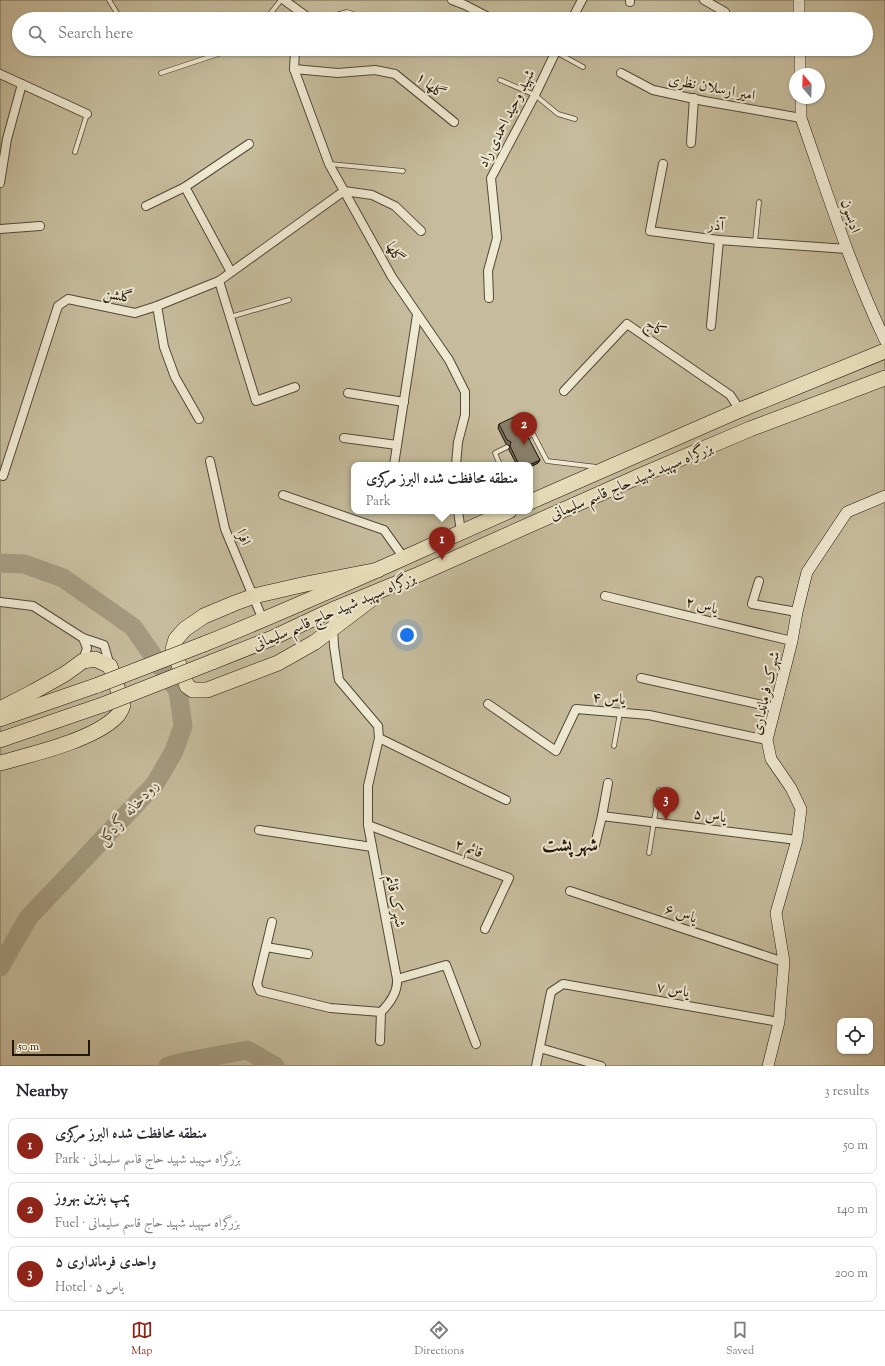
<!DOCTYPE html>
<html lang="en">
<head>
<meta charset="utf-8">
<style>
  :root { --surface:#fff; --page:#f2f2f3; --text:#2b2b33; --muted:#7c7c81; --line:#e1e1e2; --accent:#8f2418 }
  body { margin:0; font-family:"Sorts Mill Goudy",Amiri,serif; background:var(--page); color:var(--text) }
  .controls { position:absolute; right:12px; bottom:12px; display:grid; overflow:hidden; border-radius:8px; box-shadow:0 1px 3px #0004 }
  .controls button { width:36px; height:36px; display:grid; place-items:center; padding:0; border:0; border-bottom:1px solid var(--line); background:var(--surface); color:var(--text); font:20px sans-serif }
  .compass { position:absolute; left:789px; top:68px; width:36px; height:36px; border-radius:50%; background:var(--surface); box-shadow:0 1px 3px #0004; rotate:341deg }
  .scale { position:absolute; left:12px; bottom:10px; width:78px; box-sizing:border-box; padding-left:4px; border:2px solid #1f160c; border-top:0; font-size:11px; line-height:14px; white-space:nowrap; color:#1f160c; -webkit-text-stroke:3px #f0ead3; paint-order:stroke }
  .you { position:absolute; left:407px; top:635px; width:14px; height:14px; margin:-10px; border:3px solid #fff; border-radius:50%; background:#1a73e8; box-shadow:0 0 0 6px #1a73e833 }
  .badge { display:grid; place-items:center; width:26px; height:26px; border-radius:50%; background:var(--accent); color:#fff; font-size:13px; font-weight:700 }
  .pin { position:absolute; translate:-50% -33px; filter:drop-shadow(0 1px 2px #0008) }
  .pin::after { content:''; position:absolute; top:21px; width:14px; height:12px; background:inherit; clip-path:polygon(0 0,100% 0,50% 100%) }
  .popup { position:absolute; left:351px; top:462px; width:182px; height:52px; box-sizing:border-box; display:grid; place-content:center; border-radius:8px; background:var(--surface); filter:drop-shadow(0 1px 3px #0005); font-size:13px; white-space:nowrap; color:var(--muted) }
  .popup b { font-size:15px; color:var(--text) }
  .popup::after { content:''; position:absolute; left:50%; top:100%; margin-left:-8px; border:8px solid transparent; border-top-color:var(--surface) }
  .list { margin:0; padding:0; list-style:none }
  h2 { display:flex; justify-content:space-between; align-items:center; height:52px; margin:0; padding:0 16px; font-size:17px }
  h2 small { font-size:13px; font-weight:400; color:var(--muted) }
  .list li { display:grid; grid-template-columns:26px 1fr auto; gap:12px; align-items:center; box-sizing:border-box; height:56px; margin:0 8px 8px; padding:0 8px; border:1px solid var(--line); border-radius:8px }
  .list b { display:block; font-size:15px; white-space:nowrap }
  .list p { margin:0; font-size:13px; white-space:nowrap; color:var(--muted) }
  .list em { font-size:13px; font-style:normal; color:var(--muted) }
  .icon { flex:none; width:22px; height:22px; fill:none; stroke:currentColor; stroke-width:2; stroke-linecap:round; stroke-linejoin:round }
  .map { position:relative; flex:none; width:885px; height:1066px; overflow:hidden }
  .search { position:absolute; background:var(--surface); box-shadow:0 1px 3px #0004; left:12px; right:12px; top:12px; height:44px; display:flex; align-items:center; gap:10px; box-sizing:border-box; padding:0 14px; border-radius:22px; color:var(--muted); font-size:15px }
  .sheet { height:244px; background:var(--surface) }
  nav { display:flex; justify-content:space-around; align-items:center; box-sizing:border-box; height:56px; border-top:1px solid var(--line); background:var(--surface); font-size:11px; color:var(--muted) }
  nav a { display:grid; justify-items:center; gap:2px }
  nav .on { color:var(--accent) }
  .map>svg:first-child { display:block }
  .green { fill:#c6bc9d; stroke:#726954; fill-rule:evenodd }
  .lines { fill:none; stroke-linecap:round; stroke-linejoin:round }
  .river { stroke:#a49a80; stroke-width:19 }
  .lane-casing { stroke:#514838; stroke-width:5.5 }
  .street-casing { stroke:#514838; stroke-width:10 }
  .secondary-casing { stroke:#1f160c; stroke-width:12 }
  .highway-casing { stroke:#1f160c; stroke-width:16 }
  .lane { stroke:#f0ead3; stroke-width:4 }
  .street { stroke:#f0ead3; stroke-width:8 }
  .secondary { stroke:#f0ead3; stroke-width:11 }
  .highway { stroke:#e8debb; stroke-width:15 }
  .highway-bridge-casing { stroke:#1f160c; stroke-width:16; stroke-linecap:butt }
  .highway-bridge { stroke:#e8debb; stroke-width:15 }
  .wall { fill:#756c59; stroke:#1f160c }
  .shaded-wall { fill:#5f5848; stroke:#1f160c }
  .building { fill:#887e67; stroke:#1f160c }
  .labels { text-anchor:middle; stroke-width:4; stroke-linejoin:round; paint-order:stroke }
  .street-label { font-size:15px; fill:#1f160c; stroke:#f0ead3 }
  .water-label { font-size:16px; font-style:italic; fill:#544b3a; stroke:#f0ead3 }
  .district-label { font-size:19px; font-weight:bold; fill:#1f160c; stroke:#f0ead3 }
</style>
</head>
<body>
<div class="map">
<svg width="885" height="1066" viewBox="0 0 885 1066">
  <rect width="100%" height="100%" fill="#e8debb"/>
  <filter id="stains"><feTurbulence type="fractalNoise" baseFrequency=".005" numOctaves="4"/><feColorMatrix values="0 0 0 0 .2 0 0 0 0 .09 0 0 0 0 .02 0 0 0 .5 -.17"/></filter>
  <radialGradient id="worn" r=".72"><stop offset=".6" stop-color="#630" stop-opacity="0"/><stop offset="1" stop-color="#630" stop-opacity=".3"/></radialGradient>
  <!-- green -->
  <path class="green" d="M0 0H885V1066H0ZM19 19H866V49H19ZM795 74H819V98H795ZM354 465H530V511H354ZM840 1021H870V1051H840Z"/>
  <g class="lines">
    <!-- river -->
    <g class="river">
      <polyline points="0,563 24,564 63,578 133,627 178,691 183,726 174,751 155,784 28,918 0,967"/>
      <polyline points="168,1066 188,1061 247,1050 275,1066"/>
    </g>
    <!-- lane casing -->
    <g class="lane-casing">
      <g id="lane">
        <polyline points="109,0 117,13"/>
        <polyline points="266,19 281,0"/>
        <polyline points="322,19 347,12 369,19"/>
        <polyline points="556,52 583,67"/>
        <polyline points="161,73 233,49"/>
        <polyline points="500,80 535,95 558,114 575,119"/>
        <polyline points="75,152 87,114"/>
        <polyline points="330,164 403,171"/>
        <polyline points="755,242 759,202"/>
        <polyline points="230,317 289,300"/>
        <polyline points="527,437 533,434 547,461 597,467"/>
        <polyline points="500,465 495,453 507,447"/>
        <polyline points="614,746 620,713"/>
        <polyline points="649,853 659,790"/>
      </g>
    </g>
    <!-- street casing -->
    <g class="street-casing">
      <g id="street">
        <polyline points="284,0 310,19"/>
        <polyline points="452,0 465,5 492,19"/>
        <polyline points="704,0 725,12"/>
        <polyline points="630,2 630,0"/>
        <polyline points="572,19 582,0"/>
        <polyline points="296,49 295,52 294,69 329,164 392,277 449,360 465,392 465,415 458,442 456,465"/>
        <polyline points="294,69 338,73 375,70 395,74 454,122"/>
        <polyline points="621,73 653,90 704,101 801,118"/>
        <polyline points="0,74 87,114"/>
        <polyline points="691,143 694,98"/>
        <polyline points="663,164 650,231 719,240 847,249"/>
        <polyline points="0,183 7,139 22,84"/>
        <polyline points="185,187 231,272"/>
        <polyline points="146,206 185,187 249,144"/>
        <polyline points="0,229 40,226"/>
        <polyline points="219,281 256,401 295,387"/>
        <polyline points="489,298 488,271 497,238 491,178 535,95 557,49"/>
        <polyline points="157,306 164,347 175,377 199,419"/>
        <polyline points="711,326 719,240"/>
        <polyline points="564,391 627,324 730,395 740,410"/>
        <polyline points="348,393 404,402"/>
        <polyline points="344,438 397,445"/>
        <polyline points="210,461 225,529 263,620"/>
        <polyline points="394,465 417,315"/>
        <polyline points="3,476 58,306 68,299 135,313 157,306 219,281 344,191 372,195 395,206 421,231"/>
        <polyline points="283,495 384,530 404,558"/>
        <polyline points="458,511 461,532"/>
        <polyline points="759,581 752,604 797,612"/>
        <polyline points="605,596 792,641"/>
        <polyline points="0,602 33,606 83,638 104,645 110,666"/>
        <polyline points="83,661 87,648 83,638"/>
        <polyline points="641,678 776,708"/>
        <polyline points="488,704 556,751 576,709 649,715 767,740"/>
        <polyline points="379,738 506,800"/>
        <polyline points="602,816 608,783"/>
        <polyline points="368,825 509,878 485,929"/>
        <polyline points="259,830 372,847"/>
        <polyline points="595,845 602,816 797,840"/>
        <polyline points="570,891 784,962"/>
        <path d="M272 922 257 984 260 991 330 1008 381 1012C390 1003 398 991 397 979L368 825V786L379 738 378 726 339 680 334 646 332 610"/>
        <polyline points="266,947 308,954"/>
        <polyline points="397,979 446,965 476,1044"/>
        <polyline points="380,1041 381,1012"/>
        <polyline points="540,1048 601,1066"/>
        <polyline points="536,1066 551,992 563,984 779,1022"/>
      </g>
    </g>
    <!-- secondary casing -->
    <g class="secondary-casing">
      <g id="secondary">
        <polyline points="799,0 799,19"/>
        <polyline points="800,49 800,74"/>
        <path d="M801 98V118C827 192 851 269 885 340"/>
        <polyline points="768,1066 779,1022 784,962 776,913 797,840 801,809 791,788 771,759 767,740 792,641 797,612 807,572 847,512 885,496"/>
      </g>
    </g>
    <!-- highway casing -->
    <g class="highway-casing">
      <g id="highway">
        <polyline points="530,502 740,410 885,351"/>
        <polyline points="369,601 315,642 278,663 207,690 193,690 187,686 173,649 176,639 185,629 204,616 235,603 254,596 306,584 378,570"/>
        <path d="M204 644C307 603 407 556 509 511"/>
        <polyline points="212,662 270,639 332,610 415,576 644,474 750,429 885,378"/>
        <path d="M0 709 33 692 65 674 83 661 95 659 110 666 123 705C122 708 120 713 117 716 94 740 33 754 0 763"/>
        <polyline points="0,719 98,685"/>
        <polyline points="0,740 105,704"/>
      </g>
    </g>
    <!-- lane -->
    <use href="#lane" class="lane"/>
    <!-- street -->
    <use href="#street" class="street"/>
    <!-- secondary -->
    <use href="#secondary" class="secondary"/>
    <!-- highway -->
    <use href="#highway" class="highway"/>
    <!-- highway-bridge casing -->
    <g class="highway-bridge-casing">
      <g id="highway-bridge">
        <polyline points="98,685 204,644"/>
        <polyline points="105,704 212,662"/>
      </g>
    </g>
    <!-- highway-bridge -->
    <use href="#highway-bridge" class="highway-bridge"/>
  </g>
  <!-- wall -->
  <polygon class="wall" points="499,424 525,435 540,460 538,463 530,467 530,465 517,465 509,450 510,446 506,444 498,428"/>
  <!-- shaded-wall -->
  <polygon class="shaded-wall" points="540,460 538,463 530,467 530,465 529,465"/>
  <!-- building -->
  <polygon class="building" points="518,415 526,431 525,435 528,437 540,460 529,465 519,465 510,446 511,442 507,440 499,424"/>
  <g class="labels">
    <!-- street labels -->
    <g class="street-label">
      <text transform="translate(431 85) rotate(39)" y="5">گلها ۱</text>
      <text transform="translate(712 87) rotate(11)" y="5">امیر ارسلان نظری</text>
      <text transform="translate(506 118) rotate(-63)" y="5">شهید وحید احمدی راد</text>
      <text transform="translate(851 216) rotate(71)" y="5">ادیسون</text>
      <text transform="translate(716 225) rotate(6)" y="5">آذر</text>
      <text transform="translate(395 252) rotate(61)" y="5">گلها</text>
      <text transform="translate(118 295) rotate(10)" y="5">گلشن</text>
      <text transform="translate(656 327) rotate(34)" y="5">کاج</text>
      <text transform="translate(631 481) rotate(-23)" y="5">بزرگراه سپهبد شهید حاج قاسم سلیمانی</text>
      <text transform="translate(244 537) rotate(68)" y="5">افرا</text>
      <text transform="translate(702 605) rotate(14)" y="5">یاس ۲</text>
      <text transform="translate(334 611) rotate(-23)" y="5">بزرگراه سپهبد شهید حاج قاسم سلیمانی</text>
      <text transform="translate(765 693) rotate(-77)" y="5">شهرک فرمانداری</text>
      <text transform="translate(609 698) rotate(4)" y="5">یاس ۴</text>
      <text transform="translate(710 815) rotate(7)" y="5">یاس ۵</text>
      <text transform="translate(469 848) rotate(21)" y="5">قائم ۲</text>
      <text transform="translate(396 901) rotate(79)" y="5">شهرک قائم</text>
      <text transform="translate(681 913) rotate(18)" y="5">یاس ۶</text>
      <text transform="translate(673 989) rotate(10)" y="5">یاس ۷</text>
    </g>
    <!-- water labels -->
    <g class="water-label">
      <text transform="translate(127 812) rotate(-48)" y="6">رودخانه گردکل</text>
    </g>
    <!-- district labels -->
    <g class="district-label">
      <text x="570" y="851">شهر پشت</text>
    </g>
  </g>
  <rect width="100%" height="100%" filter="url(#stains)"/>
  <rect width="100%" height="100%" fill="url(#worn)"/>
</svg>
<div class="controls">
<button><svg class="icon" aria-label="locate" viewBox="0 0 24 24"><circle cx="12" cy="12" r="6"/><path d="M12 2v4M12 18v4M2 12h4M18 12h4"/></svg></button>
</div>
<svg class="compass" viewBox="-18 -18 36 36"><path d="M0-13l5 13h-10z" fill="#e53935"/><path d="M0 13l5-13h-10z" fill="#7c7c81"/></svg>
<div class="scale">50 m</div>
<div class="you"></div>
<div class="pin badge" style="left:442px;top:560px">1</div>
<div class="popup"><b>منطقه محافظت شده البرز مرکزی</b>Park</div>
<div class="pin badge" style="left:524px;top:445px">2</div>
<div class="pin badge" style="left:666px;top:820px">3</div>
<div class="search"><svg class="icon" aria-label="search" viewBox="0 0 24 24"><circle cx="10" cy="10" r="6"/><path d="M15 15l6 6"/></svg>Search here</div>
</div>
<section class="sheet">
<h2>Nearby<small>3 results</small></h2>
<ul class="list">
<li><span class="badge">1</span><div><b>منطقه محافظت شده البرز مرکزی</b><p>Park · بزرگراه سپهبد شهید حاج قاسم سلیمانی</p></div><em>50 m</em></li>
<li><span class="badge">2</span><div><b>پمپ بنزین بهروز</b><p>Fuel · بزرگراه سپهبد شهید حاج قاسم سلیمانی</p></div><em>140 m</em></li>
<li><span class="badge">3</span><div><b>۵ واحدی فرمانداری</b><p>Hotel · یاس ۵</p></div><em>200 m</em></li>
</ul>
</section>
<nav>
<a class="on"><svg class="icon" aria-label="map" viewBox="0 0 24 24"><path d="M3 6l6-2 6 2 6-2v14l-6 2-6-2-6 2zM9 4v14M15 6v14"/></svg>Map</a>
<a><svg class="icon" aria-label="directions" viewBox="0 0 24 24"><path d="M12 3l9 9-9 9-9-9zM9 14v-3h6M13 9l2 2-2 2"/></svg>Directions</a>
<a><svg class="icon" aria-label="saved" viewBox="0 0 24 24"><path d="M7 4h10v16l-5-4-5 4z"/></svg>Saved</a>
</nav>
</body>
</html>
